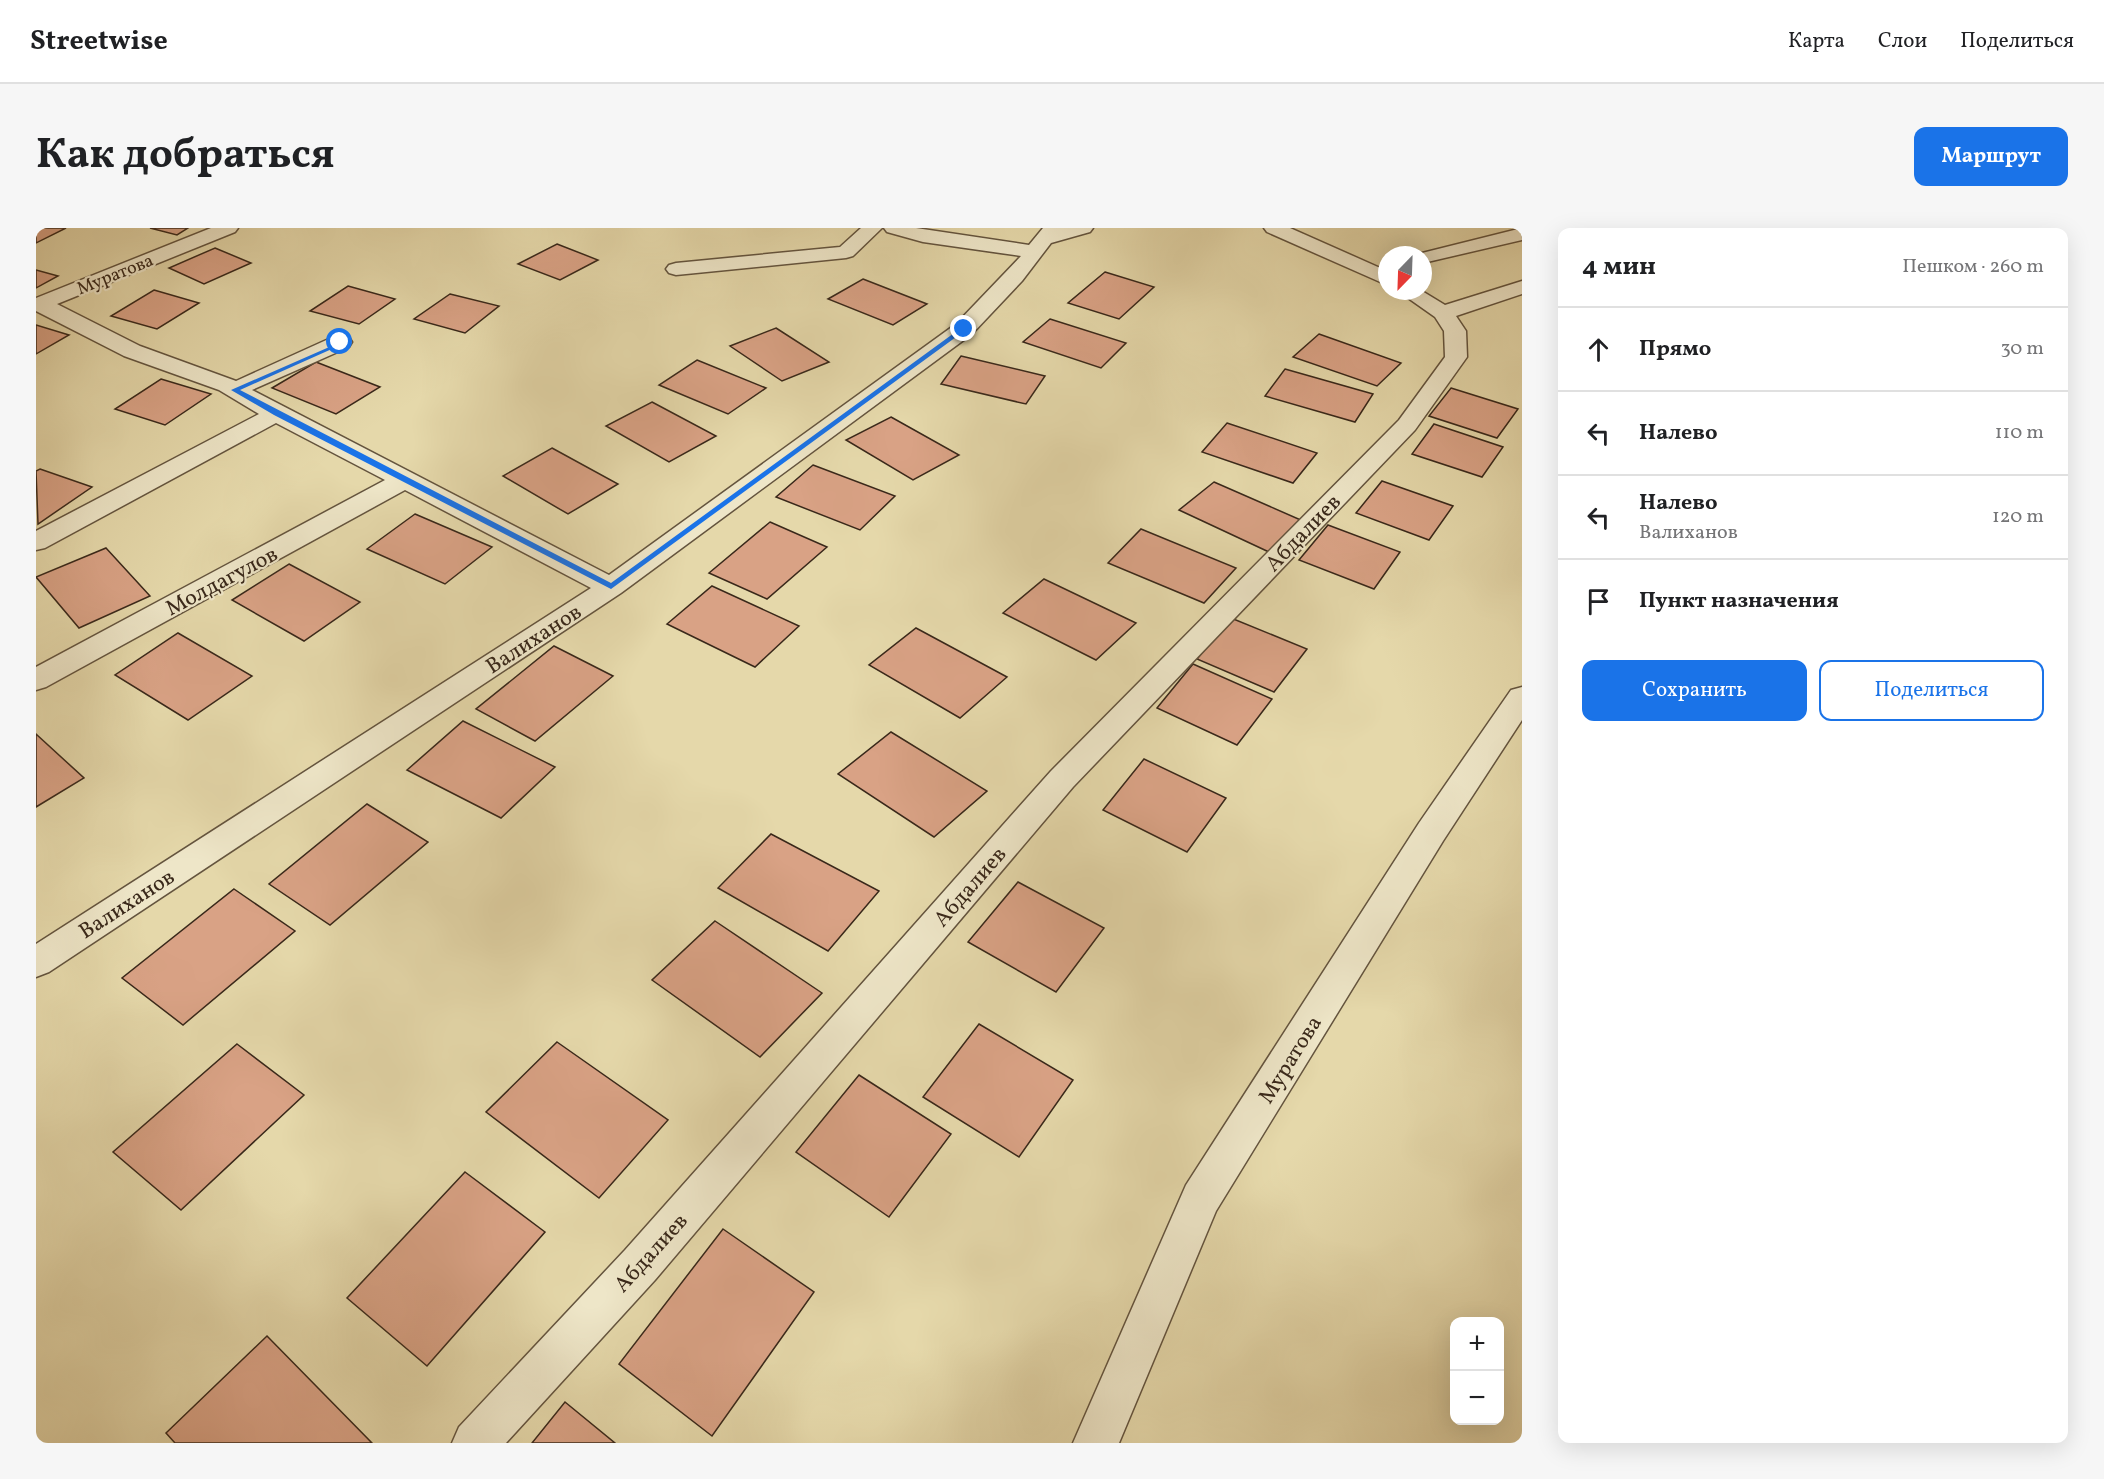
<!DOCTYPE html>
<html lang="ru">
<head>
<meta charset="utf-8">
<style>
  :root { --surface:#fff; --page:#f6f6f6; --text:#202124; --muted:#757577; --line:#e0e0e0; --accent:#1a73e8 }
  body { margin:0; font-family:Vollkorn,serif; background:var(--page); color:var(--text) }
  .controls { position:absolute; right:18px; bottom:18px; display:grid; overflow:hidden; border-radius:12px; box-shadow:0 6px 24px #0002 }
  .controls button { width:54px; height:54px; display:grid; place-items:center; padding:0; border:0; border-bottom:2px solid var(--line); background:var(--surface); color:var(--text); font:30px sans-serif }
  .compass { position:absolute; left:1342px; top:18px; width:54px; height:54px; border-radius:50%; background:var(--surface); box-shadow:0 6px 24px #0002; rotate:203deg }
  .stop { position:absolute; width:18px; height:18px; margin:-14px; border:4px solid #1a73e8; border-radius:50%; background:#fff }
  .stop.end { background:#1a73e8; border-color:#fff; box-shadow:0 2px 6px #0008 }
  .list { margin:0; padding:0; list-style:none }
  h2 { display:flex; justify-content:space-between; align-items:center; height:78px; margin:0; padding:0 24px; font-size:26px }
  h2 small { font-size:20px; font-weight:400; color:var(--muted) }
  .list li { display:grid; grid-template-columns:39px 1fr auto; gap:18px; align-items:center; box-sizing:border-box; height:84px; padding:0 24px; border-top:2px solid var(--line) }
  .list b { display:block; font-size:22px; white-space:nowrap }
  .list p { margin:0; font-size:20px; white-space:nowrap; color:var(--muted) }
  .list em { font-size:20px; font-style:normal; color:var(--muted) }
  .actions { display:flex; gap:12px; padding:18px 24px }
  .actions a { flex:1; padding:14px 0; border:2px solid var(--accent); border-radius:12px; text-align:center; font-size:21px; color:var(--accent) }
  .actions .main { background:var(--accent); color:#fff }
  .icon { flex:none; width:33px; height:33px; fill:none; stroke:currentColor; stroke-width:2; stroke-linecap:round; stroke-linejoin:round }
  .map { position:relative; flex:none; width:1486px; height:1215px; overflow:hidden; border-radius:12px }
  header { display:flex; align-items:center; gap:36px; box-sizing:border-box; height:84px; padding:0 30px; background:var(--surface); border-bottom:2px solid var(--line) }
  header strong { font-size:28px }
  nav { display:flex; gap:33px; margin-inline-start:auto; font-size:21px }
  .intro { display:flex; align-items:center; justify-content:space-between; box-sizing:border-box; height:144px; padding:0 36px }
  h1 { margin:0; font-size:42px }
  .button { padding:15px 27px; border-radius:12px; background:var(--accent); color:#fff; font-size:21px; font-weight:700 }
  main { display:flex; gap:36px; padding:0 36px }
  aside { flex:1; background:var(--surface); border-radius:12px; box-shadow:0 6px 24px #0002 }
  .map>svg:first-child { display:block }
  .building { fill:#d9a285; stroke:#39281a; stroke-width:1.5 }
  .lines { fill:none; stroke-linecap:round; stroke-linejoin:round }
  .minor-casing { stroke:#64543e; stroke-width:3 }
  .minor { fill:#eee6c8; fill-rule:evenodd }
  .route { fill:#1a73e8 }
  .labels { text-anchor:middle; stroke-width:4.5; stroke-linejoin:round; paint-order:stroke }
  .far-street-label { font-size:18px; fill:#39281a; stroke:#eee6c8 }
  .street-label { font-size:22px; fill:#39281a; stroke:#eee6c8 }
</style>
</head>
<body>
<header>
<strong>Streetwise</strong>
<nav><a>Карта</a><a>Слои</a><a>Поделиться</a></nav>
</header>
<div class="intro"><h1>Как добраться</h1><a class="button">Маршрут</a></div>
<main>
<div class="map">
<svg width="1486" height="1215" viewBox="0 0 1486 1215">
  <rect width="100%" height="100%" fill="#e5d8aa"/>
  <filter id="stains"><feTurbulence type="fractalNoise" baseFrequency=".00333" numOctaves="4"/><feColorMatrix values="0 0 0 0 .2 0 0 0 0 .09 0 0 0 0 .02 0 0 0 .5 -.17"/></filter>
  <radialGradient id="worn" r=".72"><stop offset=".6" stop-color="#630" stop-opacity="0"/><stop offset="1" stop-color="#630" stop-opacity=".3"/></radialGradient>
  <!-- building -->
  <g class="building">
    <polygon points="0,0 30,0 0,15"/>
    <polygon points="114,0 152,0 141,7"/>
    <polygon points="521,16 562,32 524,52 482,36"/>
    <polygon points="179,20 215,35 168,56 133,40"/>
    <polygon points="0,42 22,48 0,60"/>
    <polygon points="1069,44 1118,59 1083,91 1032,75"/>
    <polygon points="827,51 891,76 857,97 792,71"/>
    <polygon points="312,58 359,71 323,96 274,83"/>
    <polygon points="118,62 163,75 121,101 75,88"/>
    <polygon points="414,66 463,78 429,105 378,91"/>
    <polygon points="1014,91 1090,115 1065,140 987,114"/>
    <polygon points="0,97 33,107 0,126"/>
    <polygon points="740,100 793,134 746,153 694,118"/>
    <polygon points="1283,106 1365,135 1341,158 1257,129"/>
    <polygon points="925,128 1009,148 990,176 905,156"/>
    <polygon points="661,132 730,160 692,186 623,157"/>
    <polygon points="280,134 344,159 300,186 236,160"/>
    <polygon points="1249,141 1337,166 1319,194 1229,168"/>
    <polygon points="125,151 175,166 129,197 79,181"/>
    <polygon points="1415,160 1482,181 1461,210 1393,188"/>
    <polygon points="616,174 680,208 633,234 570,198"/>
    <polygon points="855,189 923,227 877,252 810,212"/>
    <polygon points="1191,195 1281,225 1257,255 1166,224"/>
    <polygon points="1398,196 1467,219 1446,249 1376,226"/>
    <polygon points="516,220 582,256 532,286 467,248"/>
    <polygon points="777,237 859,268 824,302 740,269"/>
    <polygon points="4,241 56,259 2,296 0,243"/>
    <polygon points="1346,253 1417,278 1393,312 1320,285"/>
    <polygon points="1178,254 1267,293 1233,324 1143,282"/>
    <polygon points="379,286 456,319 409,356 331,321"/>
    <polygon points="734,294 791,319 731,371 673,345"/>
    <polygon points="1292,297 1364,324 1338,361 1263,332"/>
    <polygon points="1105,301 1200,340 1168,375 1072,335"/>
    <polygon points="70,320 114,368 43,400 0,349"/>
    <polygon points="253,336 324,374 268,413 196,372"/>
    <polygon points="1008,351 1100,395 1060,432 967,385"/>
    <polygon points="676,358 763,398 719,439 631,396"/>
    <polygon points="1195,390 1271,421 1238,464 1161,431"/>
    <polygon points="880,400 971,449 924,490 833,437"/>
    <polygon points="142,405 216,448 152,492 79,447"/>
    <polygon points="518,418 577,448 499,513 440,481"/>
    <polygon points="1157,436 1236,471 1201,517 1121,480"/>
    <polygon points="427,493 519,539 465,590 371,542"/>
    <polygon points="855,504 951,563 898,609 802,546"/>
    <polygon points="0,506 48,550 0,579"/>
    <polygon points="1108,531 1190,570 1151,624 1067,582"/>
    <polygon points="331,576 392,614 294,697 233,656"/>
    <polygon points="735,606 843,663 792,723 682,660"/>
    <polygon points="982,654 1068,700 1020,764 932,714"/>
    <polygon points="198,661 259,703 147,797 86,750"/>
    <polygon points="679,693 786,765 724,829 616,752"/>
    <polygon points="943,796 1037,852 983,929 887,869"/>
    <polygon points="521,814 632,892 563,970 450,884"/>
    <polygon points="201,816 268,867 145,982 77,924"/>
    <polygon points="823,847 915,906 853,989 760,924"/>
    <polygon points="429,944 509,1004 391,1138 311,1070"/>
    <polygon points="687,1001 778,1064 676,1208 583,1136"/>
    <polygon points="231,1108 336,1215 139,1215 130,1205"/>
    <polygon points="529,1174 579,1215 496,1215"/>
  </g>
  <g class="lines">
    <!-- minor casing -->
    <g class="minor-casing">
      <g id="minor">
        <polygon points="175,0 202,0 199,4 21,76 104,118 200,153 297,109 313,109 316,114 313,119 216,162 573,347 920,96 985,28 887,14 851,4 848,0 880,0 993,17 1007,0 1057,0 1054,4 1015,15 986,53 936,106 585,365 13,744 0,749 0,716 555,360 369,262 10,459 0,462 0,439 349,252 240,195 9,320 0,322 0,303 223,186 183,162 88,128 0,83 0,70"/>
        <polygon points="825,0 846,0 817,28 810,30 640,47 633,45 630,41 633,37 640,35 804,19"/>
        <polygon points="1228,0 1254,0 1351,43 1351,57 1231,4"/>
        <polygon points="1486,0 1486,12 1387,35 1387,27 1378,27"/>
        <polygon points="1486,53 1486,66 1420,88 1430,103 1431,129 1379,202 1037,559 619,1052 470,1215 416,1215 423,1199 589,1022 1015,543 1363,192 1409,129 1408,103 1399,89 1362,63 1386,63 1409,77"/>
        <polygon points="1486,459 1486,492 1407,613 1180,983 1083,1215 1037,1215 1150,957 1383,595 1475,462"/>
      </g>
    </g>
    <!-- minor -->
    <use href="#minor" class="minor"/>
  </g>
  <!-- route -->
  <polygon class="route" points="925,100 931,101 575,361 238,187 195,162 307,113 307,116 204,162 575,355"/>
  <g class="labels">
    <!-- far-street labels -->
    <g class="far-street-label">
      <text transform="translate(79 46) rotate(-22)" y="6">Муратова</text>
    </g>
    <!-- street labels -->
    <g class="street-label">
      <text transform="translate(1266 304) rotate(-46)" y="8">Абдалиев</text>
      <text transform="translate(185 352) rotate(-28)" y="8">Молдагулов</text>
      <text transform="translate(497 410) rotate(-33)" y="8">Валиханов</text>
      <text transform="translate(933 658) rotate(-49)" y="8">Абдалиев</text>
      <text transform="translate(90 675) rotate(-33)" y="8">Валиханов</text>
      <text transform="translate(1253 831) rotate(-58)" y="8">Муратова</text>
      <text transform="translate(614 1024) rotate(-48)" y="8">Абдалиев</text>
    </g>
  </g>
  <rect width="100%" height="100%" filter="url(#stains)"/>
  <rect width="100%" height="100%" fill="url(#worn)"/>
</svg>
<div class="controls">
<button>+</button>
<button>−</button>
</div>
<svg class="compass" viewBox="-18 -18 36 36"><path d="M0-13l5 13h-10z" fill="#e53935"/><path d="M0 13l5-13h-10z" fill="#757577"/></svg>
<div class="stop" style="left:304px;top:114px"></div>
<div class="stop end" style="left:928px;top:101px"></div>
</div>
<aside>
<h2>4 мин<small>Пешком · 260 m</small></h2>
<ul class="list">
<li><svg class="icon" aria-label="ahead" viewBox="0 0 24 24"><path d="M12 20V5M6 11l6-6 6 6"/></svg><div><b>Прямо</b></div><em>30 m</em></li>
<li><svg class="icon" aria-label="left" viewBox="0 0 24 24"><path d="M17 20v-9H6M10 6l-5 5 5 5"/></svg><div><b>Налево</b></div><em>110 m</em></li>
<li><svg class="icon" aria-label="left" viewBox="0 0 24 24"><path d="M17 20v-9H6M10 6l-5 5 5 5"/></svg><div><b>Налево</b><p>Валиханов</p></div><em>120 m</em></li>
<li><svg class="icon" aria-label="arrive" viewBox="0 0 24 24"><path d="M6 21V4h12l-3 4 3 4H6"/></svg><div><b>Пункт назначения</b></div></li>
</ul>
<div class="actions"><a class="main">Сохранить</a><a>Поделиться</a></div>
</aside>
</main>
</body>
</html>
